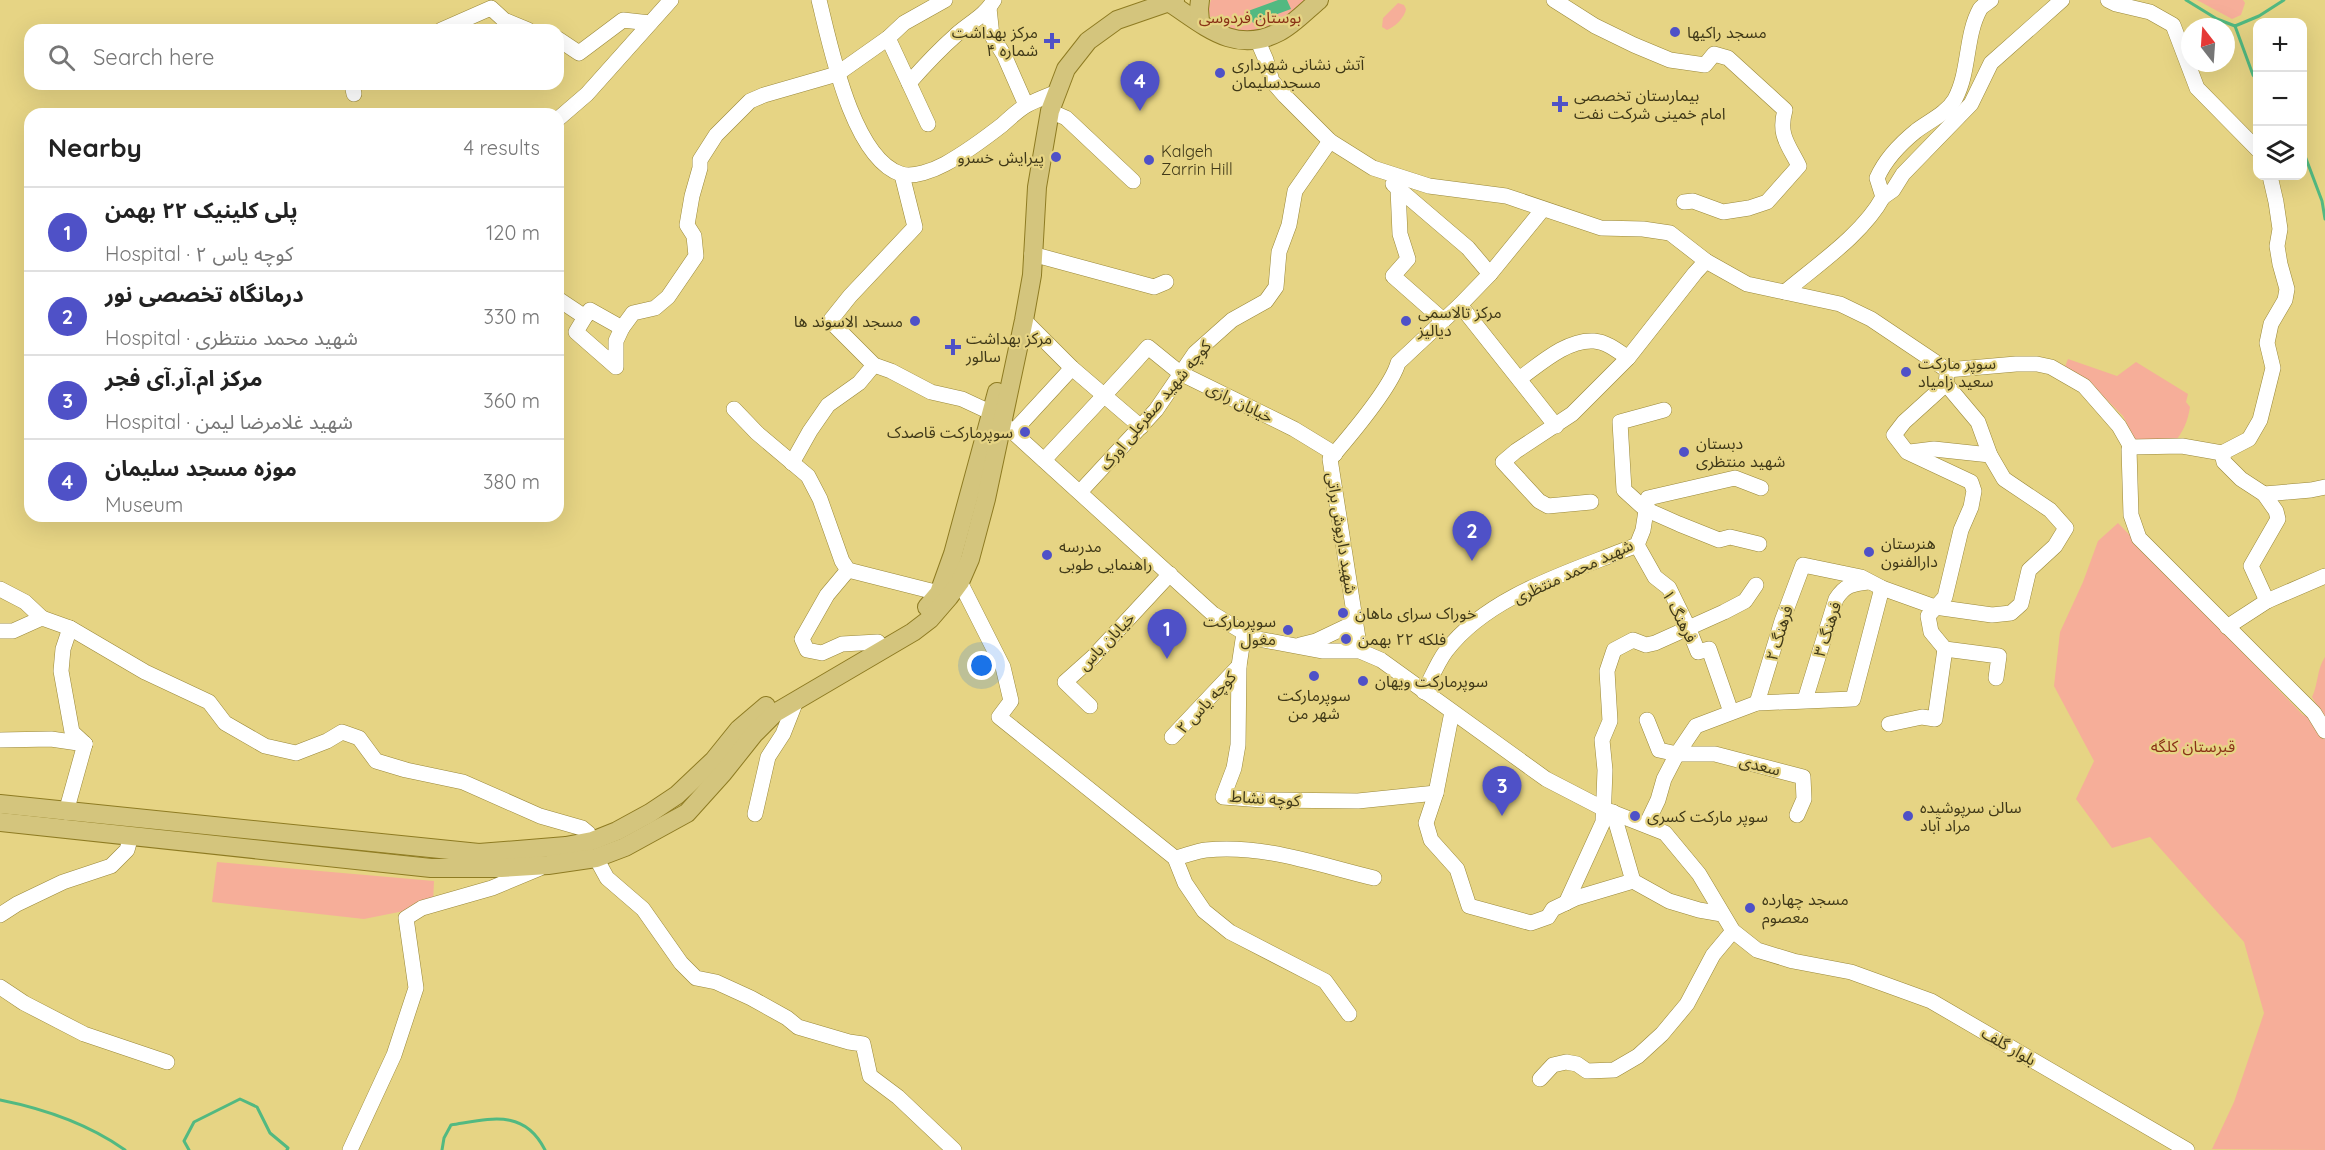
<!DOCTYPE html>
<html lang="en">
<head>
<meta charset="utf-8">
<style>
  :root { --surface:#fff; --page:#f2f2f2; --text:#222; --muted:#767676; --line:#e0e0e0; --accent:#4f51c7 }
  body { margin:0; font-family:Quicksand,"Noto Sans Arabic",sans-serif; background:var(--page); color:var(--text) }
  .controls { position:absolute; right:18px; top:18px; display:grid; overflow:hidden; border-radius:12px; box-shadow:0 6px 24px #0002 }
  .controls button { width:54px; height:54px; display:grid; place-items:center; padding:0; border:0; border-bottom:2px solid var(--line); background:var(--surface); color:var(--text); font:30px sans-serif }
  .compass { position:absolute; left:2181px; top:18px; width:54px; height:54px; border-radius:50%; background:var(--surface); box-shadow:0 6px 24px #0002; rotate:343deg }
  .you { position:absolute; left:982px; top:666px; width:21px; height:21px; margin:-15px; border:4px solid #fff; border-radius:50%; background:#1a73e8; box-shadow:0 0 0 9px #1a73e833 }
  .badge { display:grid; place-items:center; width:39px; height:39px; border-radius:50%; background:var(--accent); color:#fff; font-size:20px; font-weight:700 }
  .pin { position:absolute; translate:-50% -50px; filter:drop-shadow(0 2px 3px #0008) }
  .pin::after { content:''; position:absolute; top:32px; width:21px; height:18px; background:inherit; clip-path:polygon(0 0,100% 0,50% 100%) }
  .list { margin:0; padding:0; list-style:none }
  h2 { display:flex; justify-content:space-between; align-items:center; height:78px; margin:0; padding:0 24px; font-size:26px }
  h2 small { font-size:20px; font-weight:400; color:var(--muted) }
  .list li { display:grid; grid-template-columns:39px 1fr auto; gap:18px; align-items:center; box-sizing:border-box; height:84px; padding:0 24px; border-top:2px solid var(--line) }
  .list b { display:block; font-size:22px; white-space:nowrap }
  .list p { margin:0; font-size:20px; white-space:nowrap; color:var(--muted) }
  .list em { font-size:20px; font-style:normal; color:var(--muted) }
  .icon { flex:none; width:33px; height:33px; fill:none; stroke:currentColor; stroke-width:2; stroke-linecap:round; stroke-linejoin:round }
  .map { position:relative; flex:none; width:2325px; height:1150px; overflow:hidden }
  .search { position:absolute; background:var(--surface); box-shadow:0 6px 24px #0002; left:24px; top:24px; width:540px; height:66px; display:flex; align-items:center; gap:15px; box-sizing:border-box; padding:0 21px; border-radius:18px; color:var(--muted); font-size:22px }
  .panel { position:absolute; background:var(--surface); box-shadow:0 6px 24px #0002; left:24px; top:108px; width:540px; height:414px; border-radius:18px }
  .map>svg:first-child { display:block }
  .green { fill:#f6ae99 }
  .water { fill:#52b981 }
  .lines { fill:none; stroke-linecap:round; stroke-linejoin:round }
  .stream { stroke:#52b981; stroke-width:3 }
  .minor-casing { stroke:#9a8839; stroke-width:16 }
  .major-casing { stroke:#8e7b22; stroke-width:20 }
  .minor { stroke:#fff; stroke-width:15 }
  .major { stroke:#d4c57d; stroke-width:18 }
  .poi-dot { fill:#4f51c7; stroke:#e6d484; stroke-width:2 }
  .labels { text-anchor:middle; stroke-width:4.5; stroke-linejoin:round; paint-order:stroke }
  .park-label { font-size:16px; fill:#8a3217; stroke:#e6d484 }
  .poi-label { font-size:16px; fill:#403918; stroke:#e6d484; text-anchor:start }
  .street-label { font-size:16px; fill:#403918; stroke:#e6d484 }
</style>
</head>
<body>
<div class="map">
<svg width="2325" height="1150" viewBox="0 0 2325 1150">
  <rect width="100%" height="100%" fill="#e6d484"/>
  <!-- green -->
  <g class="green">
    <path d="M1211 0H1309C1284 20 1247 51 1217 25 1208 18 1207 10 1211 0Z"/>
    <polygon points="2197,0 2243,0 2245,3 2241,15 2232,19"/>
    <path d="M1398 3 1404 5 1406 9C1405 17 1395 27 1387 30L1382 27 1383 18Z"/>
    <path d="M2068 359 2117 376 2136 362 2188 394 2186 402 2190 407C2188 421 2183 432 2174 443H2137L2123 416 2095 388 2064 369Z"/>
    <path d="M2118 523 2303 715 2318 720 2323 716 2312 697C2318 685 2317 668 2325 657V1150L2212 1149 2234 1102 2264 1013 2244 942 2150 837 2112 848 2076 799 2094 761 2054 686 2060 632 2083 582 2098 541Z"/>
    <polygon points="217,862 434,881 433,903 414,909 364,919 212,902"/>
  </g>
  <!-- water -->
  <polygon class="water" points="1278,0 1287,0 1291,9 1253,23 1248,11"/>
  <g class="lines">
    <!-- stream -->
    <g class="stream">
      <polyline points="2186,0 2217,19 2235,26 2259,16 2284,0"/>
      <polyline points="2235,26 2253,75 2258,81"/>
      <polyline points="2302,148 2322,201 2325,219"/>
      <path d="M0 1100C45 1109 87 1123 125 1150"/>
      <polyline points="189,1150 184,1141 194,1122 240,1099 257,1107 270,1133 288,1148 287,1150"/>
      <path d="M442 1150 444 1138 451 1125C490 1119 524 1108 545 1150"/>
    </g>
    <!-- minor casing -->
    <g class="minor-casing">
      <g id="minor">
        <path d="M819 0C830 44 852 158 901 174 913 178 934 170 945 164 965 153 984 139 1002 125 1010 118 1018 110 1027 105 1036 100 1047 96 1057 92"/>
        <path d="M1554 0 1595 26 1634 45 1670 60 1705 65 1714 54 1728 58 1785 110C1778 135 1788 144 1799 166L1767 202 1749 208 1723 212 1693 201 1684 202"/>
        <polyline points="2108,0 2116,4 2150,12 2173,25 2197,88 2258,150"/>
        <polyline points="989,8 992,36 1004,55 1026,105"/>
        <polyline points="441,30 491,8 504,20 528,30"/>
        <polyline points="888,38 928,124"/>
        <polyline points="558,39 579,53 623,20 650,23"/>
        <polyline points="1257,39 1266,60 1272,81 1285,96 1330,141 1373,168 1429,186 1506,196 1601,228 1643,229 1670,233 1706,261 1747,284 1840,304 1871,319 1947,370 2016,364 2037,364 2051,367 2084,386 2119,426 2131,447 2129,449 2131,515 2139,538 2314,713 2325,731"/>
        <path d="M909 83C924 66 939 50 956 35 969 23 985 16 994 0"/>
        <polyline points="352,84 354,94"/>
        <polyline points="1050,111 1066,118 1133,181"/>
        <polyline points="558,119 587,94 671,0"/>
        <polyline points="902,175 915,227 850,296 830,321 874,365 891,371 931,392 962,399 992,413 1213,614 1253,638 1322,651 1360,651 1381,660 1546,779 1604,809 1665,833 1699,874 1733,931 1757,950 1793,961 1851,972 1931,1001 2187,1150"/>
        <polyline points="1393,184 1468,248 1490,274"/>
        <polyline points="1395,185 1398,189 1400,234 1408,259 1393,276 1443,320"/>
        <polyline points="1883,197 1893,190 1903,174 1971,104 1991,63 2062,0"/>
        <polyline points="1032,254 1154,287 1166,282"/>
        <path d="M1785 292C1817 265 1863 234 1883 197L1877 178C1885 160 1900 144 1916 131 1929 121 1946 114 1955 99 1970 71 1965 36 1980 9 1982 6 1987 3 1991 0"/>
        <polyline points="558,299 585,317 590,310 622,328 633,313 655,308 668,297 696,256 694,236 687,225 692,196 700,168 700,160 716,135 750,101 764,95 837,74 888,38 904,23 945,0"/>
        <polyline points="1460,305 1556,426"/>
        <polyline points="585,317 576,332 616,367 616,341 622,328"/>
        <polyline points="1024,320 1072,368 1141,427"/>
        <polyline points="1947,375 1946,384 1904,422 1894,435 1907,452 1971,482 1974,491 1971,507 1961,530 1945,597 1928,616 1931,632 1945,649 1999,656 1996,678"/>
        <path d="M1519 379C1540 364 1567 339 1594 341 1607 342 1618 351 1628 358"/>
        <polyline points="734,409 757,433 808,476 820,499 842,561 848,570 939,593"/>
        <polyline points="1664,410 1620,422 1624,490 1645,509 1679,524 1719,540 1730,537 1759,544"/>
        <polyline points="1014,431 1072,368"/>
        <polyline points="2131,447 2182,446 2222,453 2249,439 2260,420 2273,368 2267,343 2271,324 2285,300 2287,289 2280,264 2277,246 2280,229 2276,202 2270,176"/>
        <polyline points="1910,452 1934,449 1990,455"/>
        <polyline points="2222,453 2224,462 2241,479 2264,494 2311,490 2325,487"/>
        <path d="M1044 460C1079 422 1114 386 1148 347L1180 373 1294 429 1335 454"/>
        <polyline points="792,463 810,431 828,405 859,383 874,365"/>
        <polyline points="1080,492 1156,410 1195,353 1232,320 1266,301 1276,287 1279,252 1289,225 1295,191 1330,141"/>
        <polyline points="2264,494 2276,511 2278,519 2251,566 2267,601"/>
        <polyline points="1591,502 1548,506 1539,501 1503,462 1516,451 1572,414 1628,358 1695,273 1706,261"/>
        <polyline points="1637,545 1655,577 1669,588 1688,627 1698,652 1709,649 1731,712"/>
        <polyline points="848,570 827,595 802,639 807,650 822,653 842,644 878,642"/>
        <polyline points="960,582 1003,667 1011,701 999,717 1175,858 1185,883 1204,911 1230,932 1325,981 1349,1014"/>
        <polyline points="0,589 25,602 42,618"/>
        <polyline points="2227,627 2267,601 2325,576"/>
        <polyline points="70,628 63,649 61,671 72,732 85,744"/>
        <polyline points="0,631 13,631 42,618 70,628 145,672 209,702 225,723 265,746 296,753 327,741 342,732 359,738 376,761 406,770 463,782 540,816 582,828 588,833 592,841"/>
        <polyline points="1244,633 1239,666 1238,745 1234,768 1223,797 1263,800 1358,801 1436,793"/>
        <polyline points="1300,645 1316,641 1356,622"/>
        <path d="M1360 651 1330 459C1349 437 1391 388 1398 363L1460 305 1490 274 1543 209"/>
        <path d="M1424 692C1431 679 1437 663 1446 651 1489 594 1574 571 1637 545L1643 530 1648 498 1735 478 1761 488"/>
        <path d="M1805 700 1836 599C1845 585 1852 584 1868 582"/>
        <polyline points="1757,703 1782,621 1803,565 1861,577 1882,588 1935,607 1992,615 2011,613 2021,604 2029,570 2055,546 2066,528 2050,510 2004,479 1990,455 1978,422 1946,384"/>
        <polyline points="1090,706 1065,682 1093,657 1170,574"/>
        <polyline points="1452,712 1436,793 1426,823 1431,840 1457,869 1469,906 1531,923 1548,917 1553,909 1576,898 1633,881"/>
        <polyline points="1647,720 1659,750 1677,754 1715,754 1803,777 1804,799 1797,815"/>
        <polyline points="1889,724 1922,717 1935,719 1945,649"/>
        <polyline points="1172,737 1239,666"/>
        <polyline points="0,740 51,739 85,744"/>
        <polyline points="66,812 85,744"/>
        <polyline points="1613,812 1633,881 1669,901 1699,910 1722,914"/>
        <polyline points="755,814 768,757 783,734 796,701"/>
        <polyline points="1646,825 1658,800 1664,779 1677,754 1696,726 1757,703 1853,699 1882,588"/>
        <polyline points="596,858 607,878 643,909 681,963 696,978 716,982 751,998 787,1018 798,1027 849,1042 863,1044 870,1076 898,1097 954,1150"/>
        <path d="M1175 858C1185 856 1196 851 1206 850 1264 844 1319 865 1374 878"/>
        <polyline points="1566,903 1603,822 1605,770 1602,740 1610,721 1607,671 1614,650 1633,640 1646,645 1655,643 1724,612 1745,601 1756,585"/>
        <polyline points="0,915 17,904 63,882 111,866 127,850 131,836"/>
        <polyline points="0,987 24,1003 84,1034 167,1062"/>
        <polyline points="1540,1079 1553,1065 1566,1062 1577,1064 1587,1071 1614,1070 1638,1056 1662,1034 1687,1004 1713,955 1733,931"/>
        <polyline points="350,1150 394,1055 416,988 406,918 422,908 492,888 540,868"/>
      </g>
    </g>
    <!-- major casing -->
    <g class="major-casing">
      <g id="major">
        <path d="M1170 3C1205 26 1235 55 1279 32 1293 25 1307 10 1319 0"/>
        <polyline points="1200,22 1199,9 1200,0"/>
        <polyline points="927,607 939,593 953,554 997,392"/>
        <polyline points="0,804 479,853 566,846 592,841 617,831 650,813 677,795 714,760 739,729 766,706"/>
        <polyline points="0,822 431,868 501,868 548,865 596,858 625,847 687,813 723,773 754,734 775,713 913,632 930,619 949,597 960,582 970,559 986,499 1024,320 1032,275 1037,187 1050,111 1066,69 1088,41 1117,20 1175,0"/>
      </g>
    </g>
    <!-- minor -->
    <use href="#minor" class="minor"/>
    <!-- major -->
    <use href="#major" class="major"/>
  </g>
  <!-- markers -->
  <g class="poi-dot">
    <circle cx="1675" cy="32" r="6"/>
    <path d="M1049 32h6v6h6v6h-6v6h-6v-6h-6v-6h6z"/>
    <circle cx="1220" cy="73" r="6"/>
    <path d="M1557 95h6v6h6v6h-6v6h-6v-6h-6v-6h6z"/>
    <circle cx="1056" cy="157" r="6"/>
    <circle cx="1149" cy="160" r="6"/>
    <circle cx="915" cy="321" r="6"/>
    <circle cx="1406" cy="321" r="6"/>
    <path d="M950 338h6v6h6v6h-6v6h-6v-6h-6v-6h6z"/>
    <circle cx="1906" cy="372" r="6"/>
    <circle cx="1025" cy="432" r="6"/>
    <circle cx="1684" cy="452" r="6"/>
    <circle cx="1869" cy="552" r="6"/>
    <circle cx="1047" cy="555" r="6"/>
    <circle cx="1343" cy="613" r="6"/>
    <circle cx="1288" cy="630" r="6"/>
    <circle cx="1346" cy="639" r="6"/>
    <circle cx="1314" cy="676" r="6"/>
    <circle cx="1363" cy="681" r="6"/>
    <circle cx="1635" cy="816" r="6"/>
    <circle cx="1908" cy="816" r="6"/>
    <circle cx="1750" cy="908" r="6"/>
  </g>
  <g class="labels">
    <!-- park labels -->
    <g class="park-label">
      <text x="1250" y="23">بوستان فردوسی</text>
      <text x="2193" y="752">قبرستان کلگه</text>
    </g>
    <!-- poi labels -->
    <g class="poi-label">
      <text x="1038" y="38" text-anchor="end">مرکز بهداشت<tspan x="1038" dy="18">شماره ۴</tspan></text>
      <text x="1687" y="38">مسجد راکیها</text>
      <text x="1232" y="70">آتش نشانی شهرداری<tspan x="1232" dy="18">مسجدسلیمان</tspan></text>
      <text x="1574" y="101">بیمارستان تخصصی<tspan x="1574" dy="18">امام خمینی شرکت نفت</tspan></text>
      <text x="1161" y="157">Kalgeh<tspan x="1161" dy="18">Zarrin Hill</tspan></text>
      <text x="1044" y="163" text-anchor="end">پیرایش خسرو</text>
      <text x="1418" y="318">مرکز تالاسمی<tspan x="1418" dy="18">دیالیز</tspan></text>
      <text x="903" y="327" text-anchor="end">مسجد الاسوند ها</text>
      <text x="966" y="344">مرکز بهداشت<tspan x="966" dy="18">سالور</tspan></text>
      <text x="1918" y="369">سوپر مارکت<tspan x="1918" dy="18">سعید زامیاد</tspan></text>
      <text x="1013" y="438" text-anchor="end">سوپرمارکت قاصدک</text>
      <text x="1696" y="449">دبستان<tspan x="1696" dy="18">شهید منتظری</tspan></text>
      <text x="1881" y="549">هنرستان<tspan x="1881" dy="18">دارالفنون</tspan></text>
      <text x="1059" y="552">مدرسه<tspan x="1059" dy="18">راهنمایی طوبی</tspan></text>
      <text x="1355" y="619">خوراک سرای ماهان</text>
      <text x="1276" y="627" text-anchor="end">سوپرمارکت<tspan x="1276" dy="18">مغول</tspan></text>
      <text x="1358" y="645">فلکه ۲۲ بهمن</text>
      <text x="1375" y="687">سوپرمارکت ویهان</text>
      <text x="1314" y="701" text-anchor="middle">سوپرمارکت<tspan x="1314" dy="18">شهر من</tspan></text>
      <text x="1920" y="813">سالن سرپوشیده<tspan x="1920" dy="18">مراد آباد</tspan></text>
      <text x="1647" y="822">سوپر مارکت کسری</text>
      <text x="1762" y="905">مسجد چهارده<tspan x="1762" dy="18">معصوم</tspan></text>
    </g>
    <!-- street labels -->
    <g class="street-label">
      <text transform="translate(1240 402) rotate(26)" y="6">خیابان رازی</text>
      <text transform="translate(1155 405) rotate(-50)" y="6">کوچه شهید صفرعلی اورک</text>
      <text transform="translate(1342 533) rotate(81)" y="6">شهید داریوش براتی</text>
      <text transform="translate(1573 571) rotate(-25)" y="6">شهید محمد منتظری</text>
      <text transform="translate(1680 616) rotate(63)" y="6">فرهنگ ۱</text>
      <text transform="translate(1827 629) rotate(-72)" y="6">فرهنگ ۳</text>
      <text transform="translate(1779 633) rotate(-73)" y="6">فرهنگ ۲</text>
      <text transform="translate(1106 641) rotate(-46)" y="6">خیابان یاس</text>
      <text transform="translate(1206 702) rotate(-47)" y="6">کوچه یاس ۲</text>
      <text transform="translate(1760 765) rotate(14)" y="6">سعدی</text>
      <text transform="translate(1265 798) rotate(4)" y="6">کوچه نشاط</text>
      <text transform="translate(2009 1046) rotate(30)" y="6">بلوار گلف</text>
    </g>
  </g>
</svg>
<div class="controls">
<button>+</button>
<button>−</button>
<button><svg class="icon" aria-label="layers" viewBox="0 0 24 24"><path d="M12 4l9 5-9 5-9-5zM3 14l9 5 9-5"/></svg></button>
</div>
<svg class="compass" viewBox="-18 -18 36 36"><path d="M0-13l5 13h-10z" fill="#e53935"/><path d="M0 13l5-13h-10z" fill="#767676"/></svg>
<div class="you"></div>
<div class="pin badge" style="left:1167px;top:659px">1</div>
<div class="pin badge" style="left:1472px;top:561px">2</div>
<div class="pin badge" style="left:1502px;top:816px">3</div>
<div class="pin badge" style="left:1140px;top:111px">4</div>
<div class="search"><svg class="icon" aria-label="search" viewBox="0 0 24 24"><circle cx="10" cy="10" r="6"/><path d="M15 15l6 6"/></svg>Search here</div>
<section class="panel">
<h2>Nearby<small>4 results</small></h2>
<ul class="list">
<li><span class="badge">1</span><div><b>پلی کلینیک ۲۲ بهمن</b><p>Hospital · کوچه یاس ۲</p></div><em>120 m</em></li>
<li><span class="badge">2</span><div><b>درمانگاه تخصصی نور</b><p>Hospital · شهید محمد منتظری</p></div><em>330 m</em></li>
<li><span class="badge">3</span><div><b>مرکز ام.آر.آی فجر</b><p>Hospital · شهید غلامرضا لیمن</p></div><em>360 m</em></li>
<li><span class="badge">4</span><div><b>موزه مسجد سلیمان</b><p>Museum</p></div><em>380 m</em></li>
</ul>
</section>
</div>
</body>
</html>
